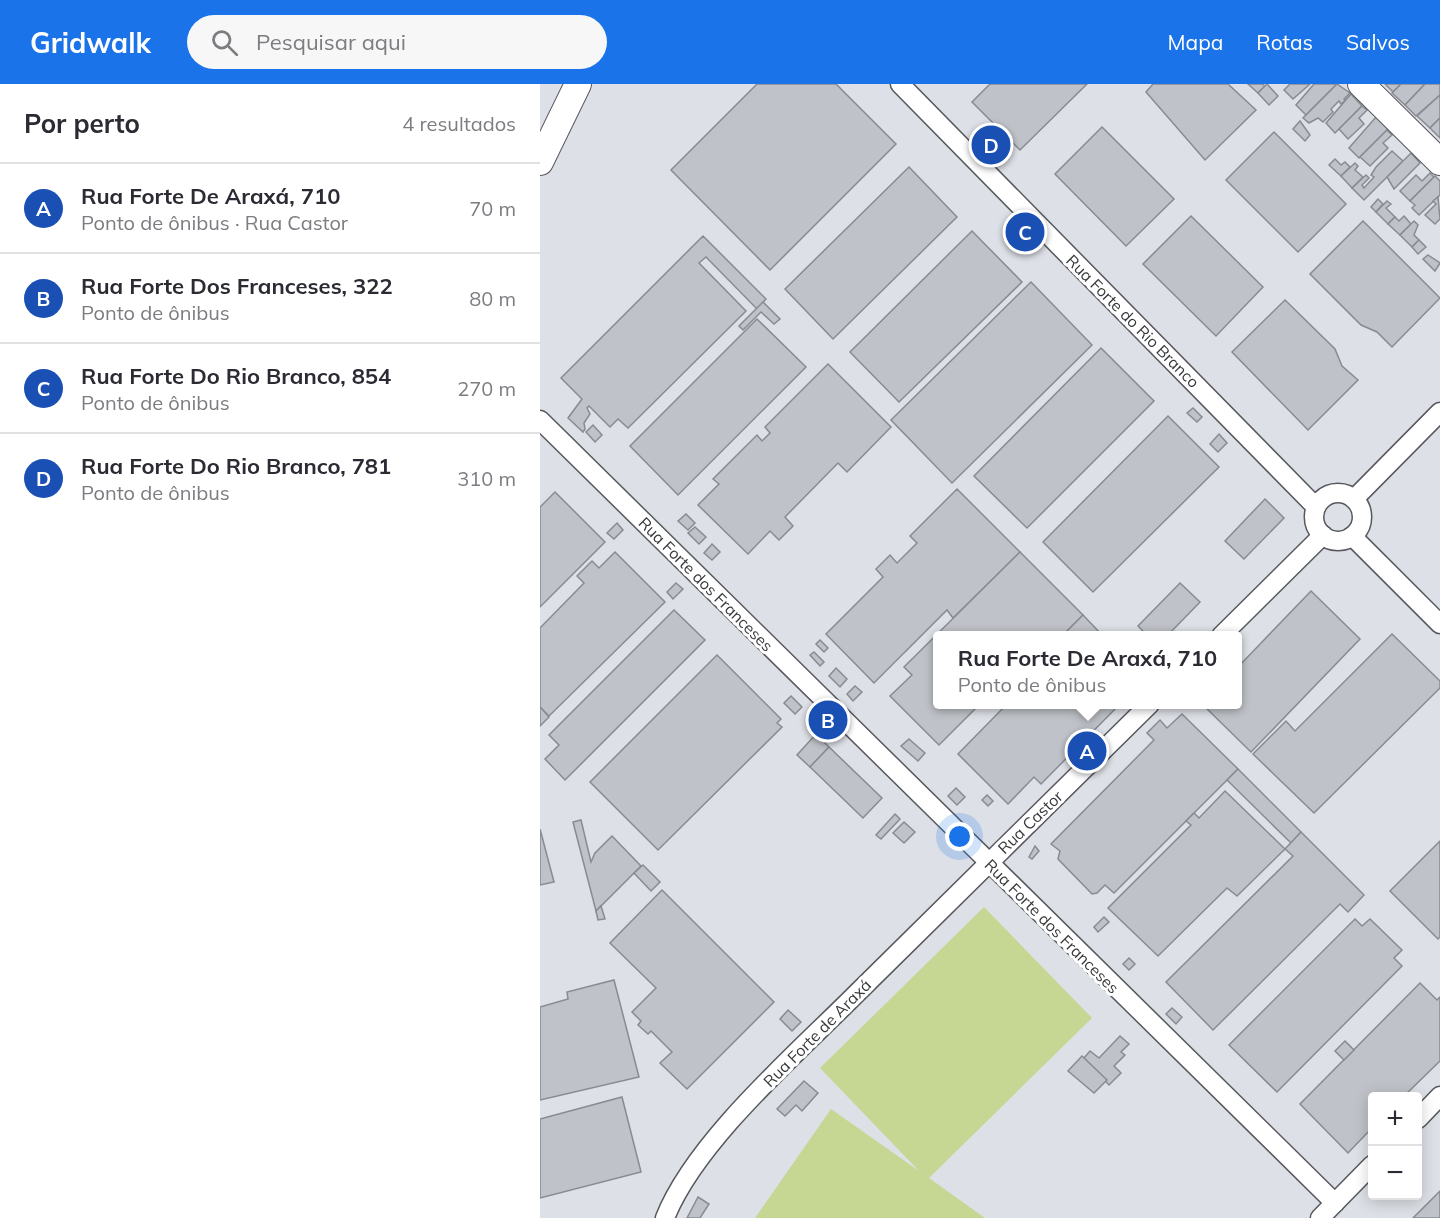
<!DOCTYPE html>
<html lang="pt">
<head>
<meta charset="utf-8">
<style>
  :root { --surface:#fff; --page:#f7f7f7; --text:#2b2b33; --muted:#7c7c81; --line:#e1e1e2; --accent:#1a73e8 }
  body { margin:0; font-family:Mulish,sans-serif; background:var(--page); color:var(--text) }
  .controls { position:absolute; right:18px; bottom:18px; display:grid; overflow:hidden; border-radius:6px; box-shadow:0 3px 15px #0003 }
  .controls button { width:54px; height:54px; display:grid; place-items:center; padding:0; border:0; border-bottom:2px solid var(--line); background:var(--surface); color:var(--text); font:30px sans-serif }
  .you { position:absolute; left:420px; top:753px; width:21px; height:21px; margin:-15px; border:4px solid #fff; border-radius:50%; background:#1a73e8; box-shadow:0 0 0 9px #1a73e833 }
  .badge { display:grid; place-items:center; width:39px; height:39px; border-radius:50%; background:var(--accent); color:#fff; font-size:20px; font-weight:700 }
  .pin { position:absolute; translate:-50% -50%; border:3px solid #fff; box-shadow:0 2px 6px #0006 }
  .popup { position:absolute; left:393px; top:547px; width:309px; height:78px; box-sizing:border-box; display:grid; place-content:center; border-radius:6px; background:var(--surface); filter:drop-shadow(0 2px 4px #0005); font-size:20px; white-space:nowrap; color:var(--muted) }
  .popup b { font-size:22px; color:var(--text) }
  .popup::after { content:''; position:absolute; left:50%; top:100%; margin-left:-12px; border:12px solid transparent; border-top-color:var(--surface) }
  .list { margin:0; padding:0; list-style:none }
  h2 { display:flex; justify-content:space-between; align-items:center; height:78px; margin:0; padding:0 24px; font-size:26px }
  h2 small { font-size:20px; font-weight:400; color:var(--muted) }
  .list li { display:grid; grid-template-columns:39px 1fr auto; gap:18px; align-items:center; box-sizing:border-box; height:90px; padding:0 24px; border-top:2px solid var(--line) }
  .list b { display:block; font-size:22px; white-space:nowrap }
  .list p { margin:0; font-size:20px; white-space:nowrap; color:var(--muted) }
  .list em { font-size:20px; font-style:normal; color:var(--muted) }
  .icon { flex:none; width:33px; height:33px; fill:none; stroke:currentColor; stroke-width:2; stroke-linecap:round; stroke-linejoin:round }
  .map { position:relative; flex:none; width:900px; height:1134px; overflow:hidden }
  header { display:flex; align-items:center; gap:36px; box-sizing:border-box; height:84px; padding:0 30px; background:var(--accent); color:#fff }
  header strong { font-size:28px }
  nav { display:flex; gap:33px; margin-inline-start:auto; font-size:21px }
  .search { width:420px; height:54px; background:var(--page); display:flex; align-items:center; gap:15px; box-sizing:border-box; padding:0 21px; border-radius:33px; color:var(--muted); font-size:22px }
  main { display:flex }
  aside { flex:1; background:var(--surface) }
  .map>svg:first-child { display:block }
  .green { fill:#c6d793 }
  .building { fill:#bfc2c8; stroke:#888b91; stroke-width:1.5 }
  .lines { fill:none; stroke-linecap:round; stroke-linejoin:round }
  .street-casing { stroke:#56585d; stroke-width:21 }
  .secondary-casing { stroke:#56585d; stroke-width:28 }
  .street { stroke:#fff; stroke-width:18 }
  .secondary { stroke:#fff; stroke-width:26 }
  .labels { text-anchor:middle; stroke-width:6; stroke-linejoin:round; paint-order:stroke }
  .street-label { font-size:16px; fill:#37383b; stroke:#fff }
</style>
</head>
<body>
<header>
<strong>Gridwalk</strong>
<div class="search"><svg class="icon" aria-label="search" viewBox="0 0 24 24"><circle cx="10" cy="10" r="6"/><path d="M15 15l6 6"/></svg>Pesquisar aqui</div>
<nav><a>Mapa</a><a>Rotas</a><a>Salvos</a></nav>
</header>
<main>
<aside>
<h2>Por perto<small>4 resultados</small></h2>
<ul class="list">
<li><span class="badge" style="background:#1a4fb4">A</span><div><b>Rua Forte De Araxá, 710</b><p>Ponto de ônibus · Rua Castor</p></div><em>70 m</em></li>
<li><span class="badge" style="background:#1a4fb4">B</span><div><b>Rua Forte Dos Franceses, 322</b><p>Ponto de ônibus</p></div><em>80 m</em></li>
<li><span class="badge" style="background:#1a4fb4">C</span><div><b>Rua Forte Do Rio Branco, 854</b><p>Ponto de ônibus</p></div><em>270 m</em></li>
<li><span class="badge" style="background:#1a4fb4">D</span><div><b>Rua Forte Do Rio Branco, 781</b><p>Ponto de ônibus</p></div><em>310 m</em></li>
</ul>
</aside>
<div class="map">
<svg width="900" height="1134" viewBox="0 0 900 1134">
  <rect width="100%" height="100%" fill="#dde0e6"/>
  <!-- green -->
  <polygon class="green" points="444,823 552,934 389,1094 445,1134 215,1134 291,1025 379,1087 280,984"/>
  <!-- building -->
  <g class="building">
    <polygon points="217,0 296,0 356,60 230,186 131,86"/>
    <polygon points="450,0 547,0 480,66 432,18"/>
    <polygon points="613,0 688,0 716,26 665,76 606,8"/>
    <polygon points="708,0 722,0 725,2 718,9"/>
    <polygon points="727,0 738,12 729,21 718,9"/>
    <polygon points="750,0 770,0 753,15 744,6"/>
    <polygon points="774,0 797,0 766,31 756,21"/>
    <polygon points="797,0 810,9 804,15 806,16 801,20 799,17 791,25 793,28 783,38 778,34 769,39 763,34"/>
    <polygon points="845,0 861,0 853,8"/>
    <polygon points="861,0 885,0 865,21 852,9"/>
    <polygon points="885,0 900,0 900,11 876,32 865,21"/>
    <polygon points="811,10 822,22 795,49 786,39"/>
    <polygon points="900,11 900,34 890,44 877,32"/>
    <polygon points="822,22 827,26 819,34 824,40 808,55 799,45"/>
    <polygon points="836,33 848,45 819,74 809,64"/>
    <polygon points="900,34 900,54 890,44"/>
    <polygon points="760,37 770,51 765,57 753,45"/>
    <polygon points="562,43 634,115 586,162 515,90"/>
    <polygon points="847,46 852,51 843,59 848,64 830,82 820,73"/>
    <polygon points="734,48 806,120 758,168 686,96"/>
    <polygon points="852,67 863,77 824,116 812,104 826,91 829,94 822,101 824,104 834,93 831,91 836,83"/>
    <polygon points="871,69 880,79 854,105 847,93"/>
    <polygon points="795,75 801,81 805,78 810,83 801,92 789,81"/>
    <polygon points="815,79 818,82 815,86 823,93 812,104 801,92"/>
    <polygon points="369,83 417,133 293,255 245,205"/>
    <polygon points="890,89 894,93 870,117 860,107 876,91 882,97"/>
    <polygon points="895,92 900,97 900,111 879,131 872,124 875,121 870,117"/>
    <polygon points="898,113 900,135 895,140 885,131 896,120 893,117"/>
    <polygon points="838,115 843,120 836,128 831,123"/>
    <polygon points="847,117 851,120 846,124 855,133 848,140 836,128"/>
    <polygon points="651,132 723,203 676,252 603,180"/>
    <polygon points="864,132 871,140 860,151 848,140 855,133 859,137"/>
    <polygon points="823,137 900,214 852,263 837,248 821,241 770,190"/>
    <polygon points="874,137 878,141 874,151 879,156 872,163 860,151"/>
    <polygon points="432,147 482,198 359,318 310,268"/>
    <polygon points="163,152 226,215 217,225 166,173 159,179 206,227 88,344 78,335 70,343 49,322 47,324 50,330 44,339 45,345 43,348 28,334 42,315 21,294"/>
    <polygon points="879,156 886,163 878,170 872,163"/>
    <polygon points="888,171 900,179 895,187 883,175"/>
    <polygon points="491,198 552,261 412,399 351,336"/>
    <polygon points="745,216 795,265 802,282 818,296 768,346 692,268"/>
    <polygon points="223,218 240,235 234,240 221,228 203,246 199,242"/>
    <polygon points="217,235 266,283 138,411 90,362"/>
    <polygon points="561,264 614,317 487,444 434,392"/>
    <polygon points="288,280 351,343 307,388 298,379 245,433 253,442 239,456 230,447 208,470 158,421 179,400 173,395 217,351 222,357 230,349 225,343"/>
    <polygon points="653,324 662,333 657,338 647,329"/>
    <polygon points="628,332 679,383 553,508 503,458"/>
    <polygon points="53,341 62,351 55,358 46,348"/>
    <polygon points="679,350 687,359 678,368 670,360"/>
    <polygon points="417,405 480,468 413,534 407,526 334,599 286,550 343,493 336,485 350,471 357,479 377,459 370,452"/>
    <polygon points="15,408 65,458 0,523 0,423"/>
    <polygon points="725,415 744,434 704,475 685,457"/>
    <polygon points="146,430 155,439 148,446 138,437"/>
    <polygon points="77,439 83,446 74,455 67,449"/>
    <polygon points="155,443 166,453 159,460 148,449"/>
    <polygon points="172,460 180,468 172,476 164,469"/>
    <polygon points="75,468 125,518 9,632 0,623 0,544 44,499 37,492 52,477 59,484"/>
    <polygon points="480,468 543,531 522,552 512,549 510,552 397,552 397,620 440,620 399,661 350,612 372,591 364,583"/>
    <polygon points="136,499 143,505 133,515 127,508"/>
    <polygon points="640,499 660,518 627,552 608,552 598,542"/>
    <polygon points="771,507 820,555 711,668 662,620 697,620 697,584"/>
    <polygon points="134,526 165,556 25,696 5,675 19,661 9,651"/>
    <polygon points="543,531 563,552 522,552"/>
    <polygon points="852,550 900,597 900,604 774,729 713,670 746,637 755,647"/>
    <polygon points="280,556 288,564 284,568 276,560"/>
    <polygon points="274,568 284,578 280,582 270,571"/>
    <polygon points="177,571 241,635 237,639 242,643 118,766 50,698"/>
    <polygon points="296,584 307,595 300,603 289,592"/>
    <polygon points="315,602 322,608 313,617 307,610"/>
    <polygon points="251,612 262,623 255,630 244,619"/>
    <polygon points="467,620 580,620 501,700 494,693 468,720 418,670"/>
    <polygon points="0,623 9,633 0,642"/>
    <polygon points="642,630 698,685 574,809 565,801 557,809 552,810 518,775 520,767 511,760 614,656 607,649 620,636 627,644"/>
    <polygon points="276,650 289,663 270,683 257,671"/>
    <polygon points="369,655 385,669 378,677 361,662"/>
    <polygon points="289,663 342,714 323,734 270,683"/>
    <polygon points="698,685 761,748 751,759 687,696"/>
    <polygon points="416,704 425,713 417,721 408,712"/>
    <polygon points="685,707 745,765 697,812 687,804 618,872 568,824 651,741 646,737 654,729 659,734"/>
    <polygon points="447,711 453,717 448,722 442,716"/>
    <polygon points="355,730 360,735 341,755 336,751"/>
    <polygon points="41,736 51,778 55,769 72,752 101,782 56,827 33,738"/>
    <polygon points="364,738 375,748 364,759 353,749"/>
    <polygon points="0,745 14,798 0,801"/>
    <polygon points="761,748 824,811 808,828 800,820 673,946 626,898 753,772 745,765"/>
    <polygon points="900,757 900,853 898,855 850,807"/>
    <polygon points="495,762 499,767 492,775 489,773"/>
    <polygon points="103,781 120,798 111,807 94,789"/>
    <polygon points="122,806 234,918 147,1005 120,979 132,968 111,947 108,950 98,941 101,937 92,928 116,904 70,859"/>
    <polygon points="61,822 65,835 58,836 56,827"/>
    <polygon points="564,833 569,838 558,848 554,843"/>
    <polygon points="815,835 822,842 830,835 862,866 854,874 862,882 737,1008 689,961"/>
    <polygon points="589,874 595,880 589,886 583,880"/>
    <polygon points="74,896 99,993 0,1016 0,923 28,915 27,908"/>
    <polygon points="880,899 897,916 900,913 900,977 864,1012 832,1012 832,1044 808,1069 760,1020"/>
    <polygon points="632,924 642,933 636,940 626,930"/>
    <polygon points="248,926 261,938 252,947 240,935"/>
    <polygon points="580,952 589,960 581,968 585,971 574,982 581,989 569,1001 544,974 550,967 559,974"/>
    <polygon points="805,957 814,966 804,976 795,967"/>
    <polygon points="542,972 567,996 554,1009 528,987"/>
    <polygon points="264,997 278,1009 262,1027 256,1021 245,1032 237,1025"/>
    <polygon points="82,1013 101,1088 0,1114 0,1035"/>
    <polygon points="900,1107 900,1134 873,1134"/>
    <polygon points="158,1113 169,1120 160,1134 147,1134"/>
  </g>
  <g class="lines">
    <!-- street casing -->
    <g class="street-casing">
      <g id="street">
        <polyline points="360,0 776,423"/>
        <polyline points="0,336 795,1119"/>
        <circle cx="798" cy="433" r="24"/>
        <polyline points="814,415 900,328"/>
        <polyline points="812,452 900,540"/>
        <polyline points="681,552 783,451"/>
        <polyline points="878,1035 900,1012"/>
        <path d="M125 1134C155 1058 254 972 312 914 411 816 511 718 610 620"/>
        <polyline points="780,1134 832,1081"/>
      </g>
    </g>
    <!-- secondary casing -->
    <g class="secondary-casing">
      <g id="secondary">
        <polyline points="821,0 900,78"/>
        <polyline points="0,78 38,0"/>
      </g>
    </g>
    <!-- street -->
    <use href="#street" class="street"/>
    <!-- secondary -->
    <use href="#secondary" class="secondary"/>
  </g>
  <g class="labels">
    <!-- street labels -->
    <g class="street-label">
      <text transform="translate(593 237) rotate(45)" y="6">Rua Forte do Rio Branco</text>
      <text transform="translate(166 500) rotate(45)" y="6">Rua Forte dos Franceses</text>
      <text transform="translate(490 738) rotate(-44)" y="6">Rua Castor</text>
      <text transform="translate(512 842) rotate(45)" y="6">Rua Forte dos Franceses</text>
      <text transform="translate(277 949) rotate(-45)" y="6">Rua Forte de Araxá</text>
    </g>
  </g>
</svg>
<div class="controls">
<button>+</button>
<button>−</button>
</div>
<div class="you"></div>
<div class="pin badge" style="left:547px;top:667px;background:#1a4fb4">A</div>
<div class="popup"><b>Rua Forte De Araxá, 710</b>Ponto de ônibus</div>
<div class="pin badge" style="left:288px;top:636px;background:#1a4fb4">B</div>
<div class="pin badge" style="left:485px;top:148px;background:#1a4fb4">C</div>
<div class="pin badge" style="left:451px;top:61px;background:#1a4fb4">D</div>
</div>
</main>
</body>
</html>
